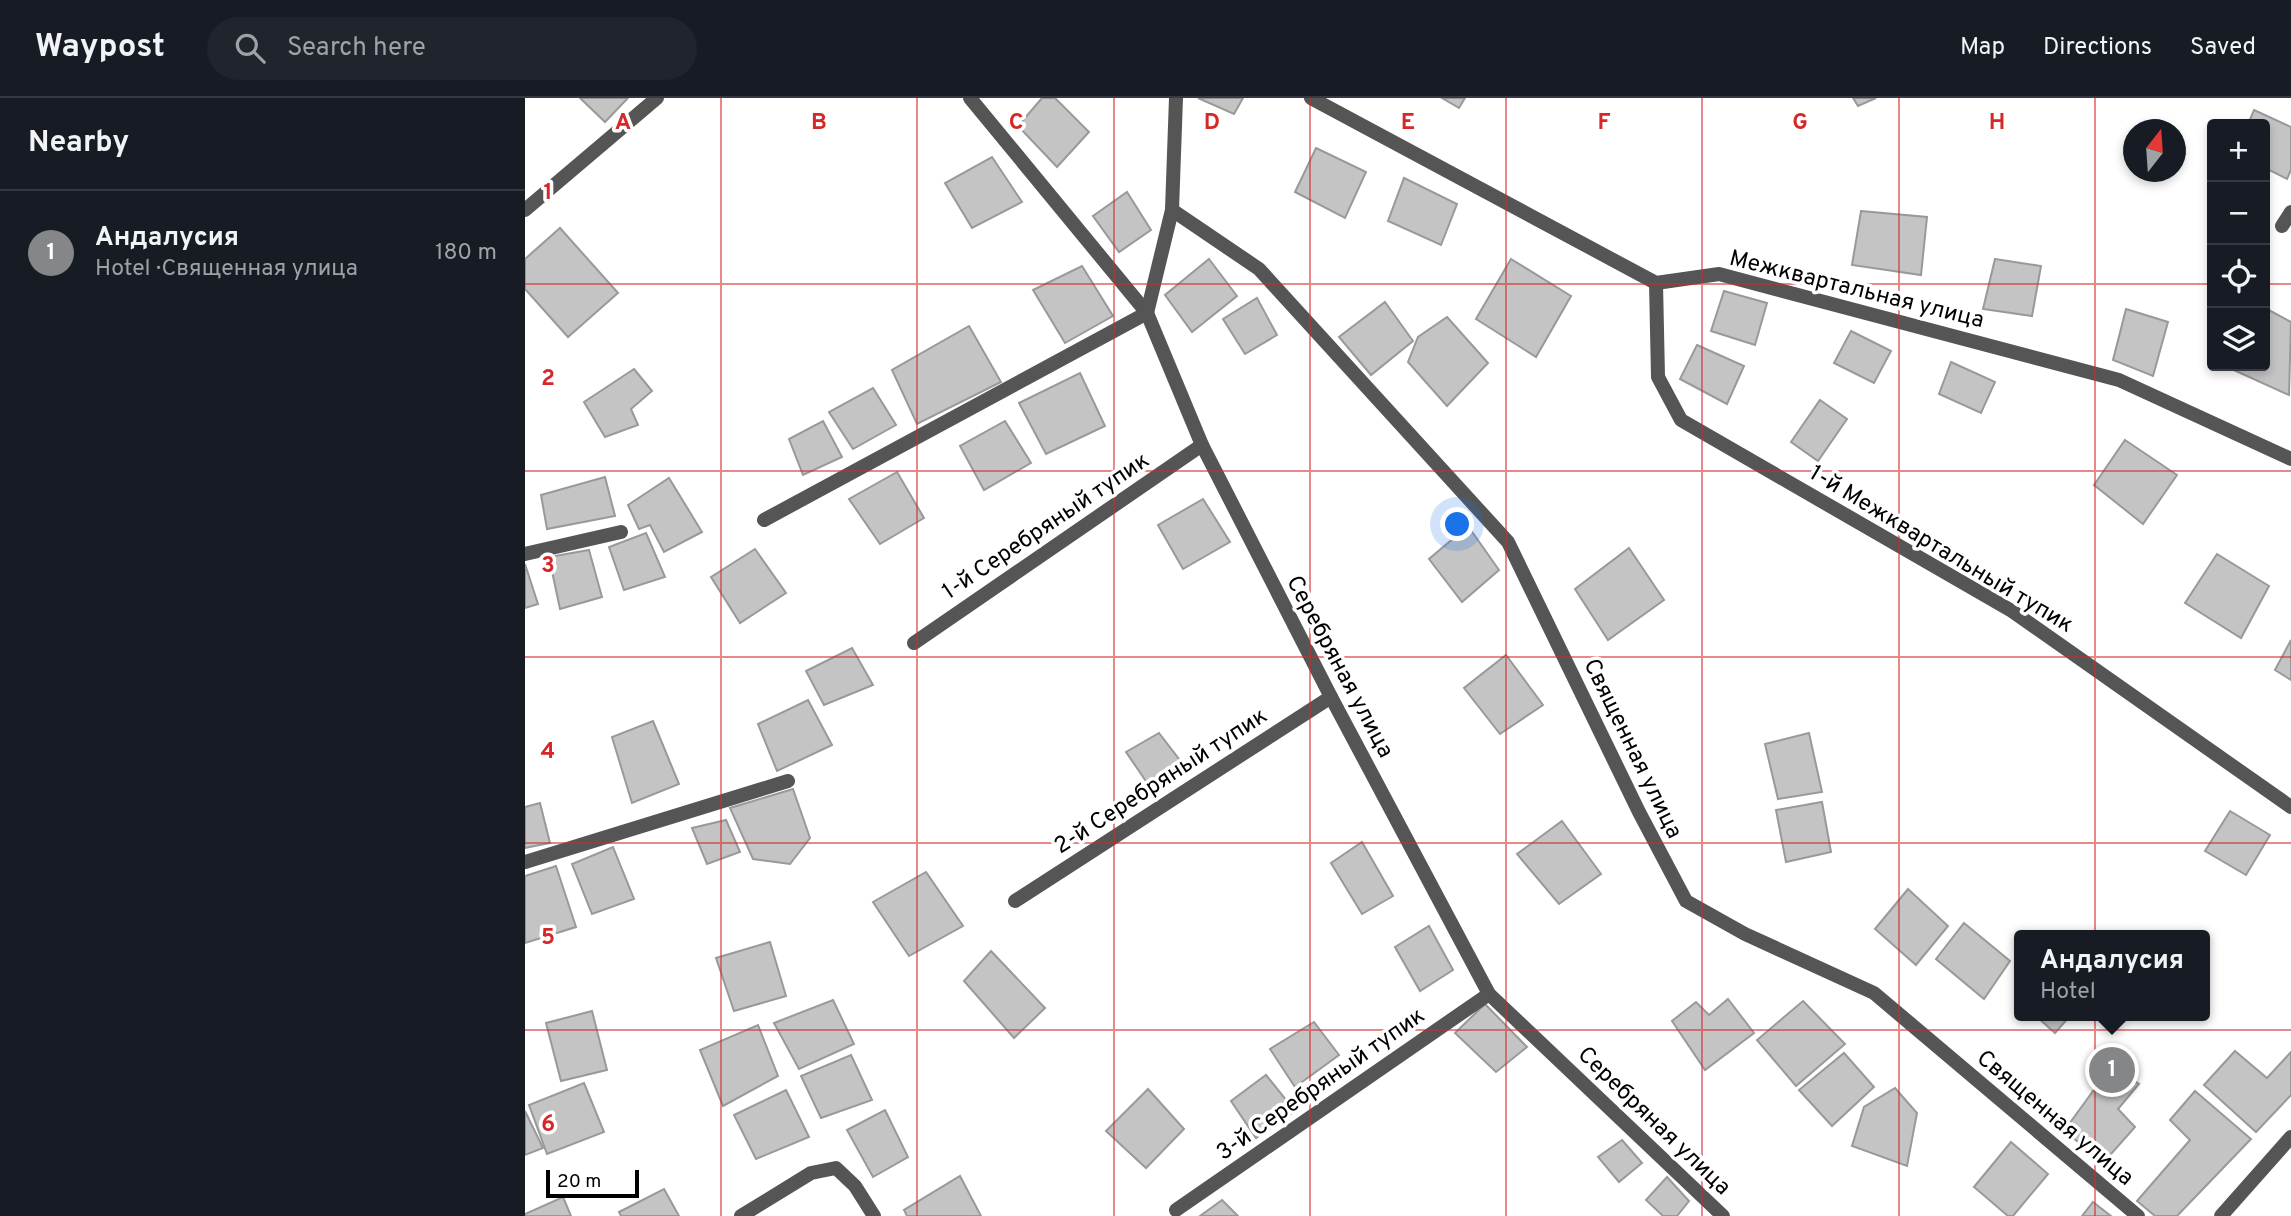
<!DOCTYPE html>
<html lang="en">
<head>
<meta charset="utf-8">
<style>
  :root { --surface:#171b24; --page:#20242c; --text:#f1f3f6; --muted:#9ea1a6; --line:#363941; --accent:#858687 }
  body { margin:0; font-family:Overpass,sans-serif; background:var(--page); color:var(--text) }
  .controls { position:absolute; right:21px; top:21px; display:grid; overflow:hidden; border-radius:7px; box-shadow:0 4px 10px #0003 }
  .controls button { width:63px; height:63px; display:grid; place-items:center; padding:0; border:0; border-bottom:2px solid var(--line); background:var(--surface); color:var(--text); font:35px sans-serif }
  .compass { position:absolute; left:1598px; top:21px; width:63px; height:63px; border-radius:50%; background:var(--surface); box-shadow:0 4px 10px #0003; rotate:17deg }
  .scale { position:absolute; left:21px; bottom:18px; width:93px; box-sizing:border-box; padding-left:7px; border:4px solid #000; border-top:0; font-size:19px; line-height:24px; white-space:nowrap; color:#000; -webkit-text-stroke:5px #fff; paint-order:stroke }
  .you { position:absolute; left:933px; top:427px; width:24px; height:24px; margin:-18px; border:5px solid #fff; border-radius:50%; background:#1a73e8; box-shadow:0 0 0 10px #1a73e833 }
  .badge { display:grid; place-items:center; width:46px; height:46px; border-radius:50%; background:var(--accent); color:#fff; font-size:23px; font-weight:700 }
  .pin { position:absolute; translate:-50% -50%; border:4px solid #fff; box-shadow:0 2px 7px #0006 }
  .popup { position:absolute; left:1489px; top:832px; width:196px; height:91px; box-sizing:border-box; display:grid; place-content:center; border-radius:7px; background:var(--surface); filter:drop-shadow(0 2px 5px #0005); font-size:23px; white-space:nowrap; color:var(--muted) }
  .popup b { font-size:26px; color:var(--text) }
  .popup::after { content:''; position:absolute; left:50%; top:100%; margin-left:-14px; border:14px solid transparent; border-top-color:var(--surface) }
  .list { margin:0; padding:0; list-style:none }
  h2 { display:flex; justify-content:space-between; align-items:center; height:91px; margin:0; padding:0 28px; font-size:30px }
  h2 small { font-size:23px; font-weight:400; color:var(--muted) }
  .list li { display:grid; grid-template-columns:46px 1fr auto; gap:21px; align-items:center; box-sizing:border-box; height:126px; padding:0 28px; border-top:2px solid var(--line) }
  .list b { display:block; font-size:26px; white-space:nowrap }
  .list p { margin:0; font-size:23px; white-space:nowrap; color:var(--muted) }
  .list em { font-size:23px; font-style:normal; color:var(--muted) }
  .icon { flex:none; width:38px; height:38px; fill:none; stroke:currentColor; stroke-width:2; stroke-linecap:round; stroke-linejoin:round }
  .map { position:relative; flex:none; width:1766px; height:1118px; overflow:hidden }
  header { display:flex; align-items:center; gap:42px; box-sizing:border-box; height:98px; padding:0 35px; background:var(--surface); border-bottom:2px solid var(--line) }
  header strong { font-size:33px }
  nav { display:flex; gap:38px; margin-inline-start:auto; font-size:24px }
  .search { width:490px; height:63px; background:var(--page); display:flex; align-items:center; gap:18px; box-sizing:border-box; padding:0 24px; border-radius:38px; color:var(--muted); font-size:26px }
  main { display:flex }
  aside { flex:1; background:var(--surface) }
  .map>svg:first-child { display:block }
  .building { fill:#c4c4c4; stroke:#999; stroke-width:2 }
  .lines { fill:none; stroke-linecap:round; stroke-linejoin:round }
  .service { stroke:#555; stroke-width:14 }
  .minor { stroke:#555; stroke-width:14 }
  .grid { fill:none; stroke:#d62828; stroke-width:2; stroke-opacity:0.55 }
  .labels { text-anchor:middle; stroke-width:7; stroke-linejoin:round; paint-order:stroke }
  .street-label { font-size:23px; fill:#000; stroke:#fff }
  .grid-label { font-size:23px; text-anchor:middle; font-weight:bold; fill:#d62828; stroke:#fff; stroke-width:7; stroke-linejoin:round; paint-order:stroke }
</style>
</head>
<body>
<header>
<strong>Waypost</strong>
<div class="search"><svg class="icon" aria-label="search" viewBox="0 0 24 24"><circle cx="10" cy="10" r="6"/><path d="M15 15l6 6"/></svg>Search here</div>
<nav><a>Map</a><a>Directions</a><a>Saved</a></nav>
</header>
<main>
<aside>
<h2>Nearby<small></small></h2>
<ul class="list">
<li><span class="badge">1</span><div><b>Андалусия</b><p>Hotel · Священная улица</p></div><em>180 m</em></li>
</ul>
</aside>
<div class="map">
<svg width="1766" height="1118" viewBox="0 0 1766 1118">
  <rect width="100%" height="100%" fill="#fff"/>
  <!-- building -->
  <g class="building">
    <polygon points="55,0 103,0 80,24"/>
    <polygon points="517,0 530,0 564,34 532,69 493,28"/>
    <polygon points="673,0 718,0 709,16"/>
    <polygon points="917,0 940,0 934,10"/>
    <polygon points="1328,0 1351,0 1333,8"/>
    <polygon points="1729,12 1766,29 1766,72 1762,81 1740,70 1740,26 1723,26"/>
    <polygon points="791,50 841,74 820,120 770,94"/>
    <polygon points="467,59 497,104 447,130 420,85"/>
    <polygon points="879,80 932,106 916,147 863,123"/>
    <polygon points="602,94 626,132 594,154 568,118"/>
    <polygon points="1336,113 1402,119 1396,177 1327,167"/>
    <polygon points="35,130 93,195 43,239 0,191 0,161"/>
    <polygon points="684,161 712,198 667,234 640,197"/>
    <polygon points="986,161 1046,198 1011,259 951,221"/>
    <polygon points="1470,161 1516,168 1507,218 1458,211"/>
    <polygon points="557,168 588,218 540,245 508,192"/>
    <polygon points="1199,193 1242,205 1230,247 1186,233"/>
    <polygon points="732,200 752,237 720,256 698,221"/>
    <polygon points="860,204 888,243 846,277 814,239"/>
    <polygon points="1740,210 1766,224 1764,297 1700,268 1740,268"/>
    <polygon points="1601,211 1643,224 1628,278 1588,262"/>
    <polygon points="922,219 963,265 922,308 883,264 893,239"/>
    <polygon points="444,228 476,284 392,326 367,272"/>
    <polygon points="1326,233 1366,253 1349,285 1309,265"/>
    <polygon points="1172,247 1219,268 1202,306 1155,281"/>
    <polygon points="1426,264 1470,284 1456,315 1414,296"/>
    <polygon points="109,271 127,293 106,311 113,327 80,339 59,304"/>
    <polygon points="555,275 580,328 521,356 494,305"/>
    <polygon points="348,290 371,327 328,351 304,314"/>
    <polygon points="1295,302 1322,321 1293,363 1266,344"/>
    <polygon points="298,323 317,359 278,377 264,341"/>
    <polygon points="480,323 506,365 459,392 435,348"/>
    <polygon points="1600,342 1652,377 1618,426 1569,387"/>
    <polygon points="372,374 399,420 355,446 324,401"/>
    <polygon points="80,379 90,418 22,431 16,397"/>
    <polygon points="144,380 177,434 139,454 125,427 114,431 103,407"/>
    <polygon points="678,401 705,444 658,471 633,427"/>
    <polygon points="943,428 974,472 937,504 904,461"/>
    <polygon points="121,435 140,479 99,492 84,449"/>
    <polygon points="1104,450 1139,502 1083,542 1050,491"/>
    <polygon points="230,451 261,495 215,525 186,479"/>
    <polygon points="64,452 77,499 35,511 24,459"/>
    <polygon points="1692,456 1744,488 1716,540 1660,505"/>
    <polygon points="0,466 13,506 0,510"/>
    <polygon points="1766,542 1766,582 1750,572"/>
    <polygon points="327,550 348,587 299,607 281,573"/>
    <polygon points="981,557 1018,607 975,636 939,590"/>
    <polygon points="283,602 307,647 252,673 233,626"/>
    <polygon points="128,623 154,686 107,705 87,639"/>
    <polygon points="634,635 664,674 629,695 601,654"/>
    <polygon points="1284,635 1297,694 1253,701 1240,646"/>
    <polygon points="268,691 285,740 265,766 228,761 205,710"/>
    <polygon points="1297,704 1306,754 1261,764 1251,712"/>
    <polygon points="15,705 25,745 0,750 0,709"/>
    <polygon points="1705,713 1745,737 1721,777 1680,753"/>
    <polygon points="201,722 215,754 182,766 167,730"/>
    <polygon points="1037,723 1076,776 1034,806 992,756"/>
    <polygon points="837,744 868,798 837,816 806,765"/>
    <polygon points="88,749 109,801 67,816 47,766"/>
    <polygon points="31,768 51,829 0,845 0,778"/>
    <polygon points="401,774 438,828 384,858 348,804"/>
    <polygon points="1383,791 1423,828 1391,867 1350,831"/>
    <polygon points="1439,825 1485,863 1459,901 1411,861"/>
    <polygon points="904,828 928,872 895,893 870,849"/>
    <polygon points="245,844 261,898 209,913 191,860"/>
    <polygon points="466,853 520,910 489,940 439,883"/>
    <polygon points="1203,901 1229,935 1180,972 1147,923 1171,904 1184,917"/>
    <polygon points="308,902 329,946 274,971 249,925"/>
    <polygon points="1278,903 1320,946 1271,988 1232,942"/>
    <polygon points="960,906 1002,949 971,974 930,935"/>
    <polygon points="67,913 82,972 36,983 21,925"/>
    <polygon points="1511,918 1545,918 1530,935"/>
    <polygon points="789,924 814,957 770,989 745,951"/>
    <polygon points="233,927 253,978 198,1008 175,952"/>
    <polygon points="1710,953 1742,980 1766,954 1766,997 1731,1034 1679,987"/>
    <polygon points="1319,955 1349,989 1307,1028 1274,992"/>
    <polygon points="326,957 347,1002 296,1020 276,978"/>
    <polygon points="1587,967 1614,986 1593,1011 1610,1029 1579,1064 1539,1033"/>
    <polygon points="741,977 770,1013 731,1040 706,1003"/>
    <polygon points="59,985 79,1034 22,1056 4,1007"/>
    <polygon points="1370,990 1392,1015 1382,1068 1327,1048 1339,1009"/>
    <polygon points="623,991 659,1031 621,1070 581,1033"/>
    <polygon points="261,992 284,1039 231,1061 209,1017"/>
    <polygon points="1670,993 1726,1041 1652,1118 1630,1118 1612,1103 1665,1042 1645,1022"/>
    <polygon points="360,1012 383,1059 348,1079 322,1032"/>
    <polygon points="0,1013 18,1050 0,1057"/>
    <polygon points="1097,1042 1117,1065 1094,1084 1073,1059"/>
    <polygon points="1486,1044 1523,1076 1488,1118 1483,1118 1449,1089"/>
    <polygon points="435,1078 456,1118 382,1118 379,1112"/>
    <polygon points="1142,1079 1164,1103 1152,1118 1138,1118 1121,1102"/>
    <polygon points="139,1091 154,1118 96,1118 94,1114"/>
    <polygon points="38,1099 46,1118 0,1118 0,1116"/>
    <polygon points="697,1102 713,1118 675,1118"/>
    <polygon points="1568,1104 1586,1118 1557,1118"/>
  </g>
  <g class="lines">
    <!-- service -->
    <polyline class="service" points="1696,1118 1766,1039"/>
    <!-- minor -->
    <g class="minor">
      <polyline points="445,0 622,215 677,347 806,599 964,896 1198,1118"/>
      <polyline points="786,0 1131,185 1194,176 1594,282 1766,361"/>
      <polyline points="0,112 132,0"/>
      <polyline points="647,112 734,171 983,444 1114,714 1161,803 1220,836 1349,895 1613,1118"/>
      <polyline points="1757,128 1766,114"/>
      <polyline points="1131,185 1133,279 1156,322 1487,513 1766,709"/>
      <polyline points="239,422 622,215 647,112 651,0"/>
      <polyline points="0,456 96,434"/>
      <polyline points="389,545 677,347"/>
      <polyline points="0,764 263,683"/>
      <polyline points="490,803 806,599"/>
      <polyline points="651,1112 964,896"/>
      <polyline points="216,1118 286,1075 311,1070 330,1088 349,1118"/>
    </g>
  </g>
  <!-- grid -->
  <path class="grid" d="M196 0V1118M392 0V1118M589 0V1118M785 0V1118M981 0V1118M1177 0V1118M1374 0V1118M1570 0V1118M0 186H1687M1740 186H1766M0 373H1766M0 559H1766M0 745H1766M0 932H1766"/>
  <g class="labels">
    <!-- street labels -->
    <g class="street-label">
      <text transform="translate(1332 190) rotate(14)" y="8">Межквартальная улица</text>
      <text transform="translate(520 427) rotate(-34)" y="8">1-й Серебряный тупик</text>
      <text transform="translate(1417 450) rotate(31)" y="8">1-й Межквартальный тупик</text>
      <text transform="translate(816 568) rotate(62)" y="8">Серебряная улица</text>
      <text transform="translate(1109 650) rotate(64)" y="8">Священная улица</text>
      <text transform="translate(635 682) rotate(-33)" y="8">2-й Серебряный тупик</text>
      <text transform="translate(795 985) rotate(-35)" y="8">3-й Серебряный тупик</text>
      <text transform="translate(1531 1019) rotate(40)" y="8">Священная улица</text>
      <text transform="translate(1130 1022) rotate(44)" y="8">Серебряная улица</text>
    </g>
  </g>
  <g class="grid-label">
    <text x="98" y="31">A</text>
    <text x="294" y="31">B</text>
    <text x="491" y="31">C</text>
    <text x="687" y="31">D</text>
    <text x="883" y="31">E</text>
    <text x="1079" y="31">F</text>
    <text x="1275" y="31">G</text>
    <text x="1472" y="31">H</text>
    <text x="23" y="101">1</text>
    <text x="23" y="287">2</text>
    <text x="23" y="474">3</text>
    <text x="23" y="660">4</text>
    <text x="23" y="846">5</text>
    <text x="23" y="1033">6</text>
  </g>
</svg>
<div class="controls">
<button>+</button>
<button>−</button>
<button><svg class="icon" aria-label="locate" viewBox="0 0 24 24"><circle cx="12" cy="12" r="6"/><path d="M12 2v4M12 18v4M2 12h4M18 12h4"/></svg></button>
<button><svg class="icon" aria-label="layers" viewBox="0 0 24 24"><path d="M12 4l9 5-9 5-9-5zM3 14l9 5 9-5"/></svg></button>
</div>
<svg class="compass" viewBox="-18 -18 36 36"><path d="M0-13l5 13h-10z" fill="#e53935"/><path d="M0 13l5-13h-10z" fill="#9ea1a6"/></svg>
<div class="scale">20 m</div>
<div class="you"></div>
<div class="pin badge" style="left:1587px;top:972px">1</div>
<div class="popup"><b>Андалусия</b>Hotel</div>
</div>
</main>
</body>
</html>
